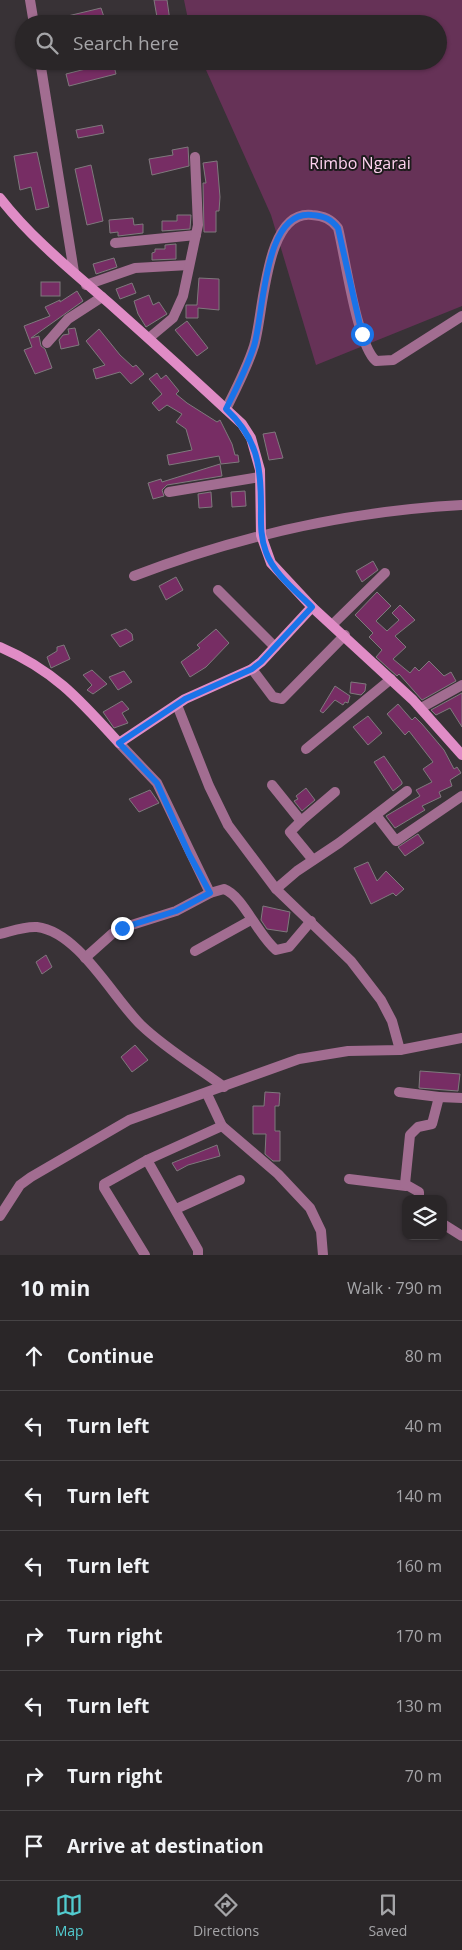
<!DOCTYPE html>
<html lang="en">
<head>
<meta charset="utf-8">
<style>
  :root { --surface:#2a2628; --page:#363234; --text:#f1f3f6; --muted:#a5a5a8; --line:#464345; --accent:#52ccd0 }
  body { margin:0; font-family:"Open Sans",sans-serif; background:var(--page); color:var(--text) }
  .controls { position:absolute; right:15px; bottom:15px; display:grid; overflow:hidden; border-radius:10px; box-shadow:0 1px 4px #0004 }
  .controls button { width:45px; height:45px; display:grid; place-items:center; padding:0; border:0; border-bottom:1px solid var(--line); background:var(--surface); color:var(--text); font:25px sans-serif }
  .stop { position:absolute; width:15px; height:15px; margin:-11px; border:4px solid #1a73e8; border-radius:50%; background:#fff }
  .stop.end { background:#1a73e8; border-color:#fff; box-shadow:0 1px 5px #0008 }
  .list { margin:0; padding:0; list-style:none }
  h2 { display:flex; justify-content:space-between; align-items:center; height:65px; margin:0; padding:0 20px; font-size:21px }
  h2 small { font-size:16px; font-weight:400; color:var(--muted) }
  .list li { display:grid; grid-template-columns:32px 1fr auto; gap:15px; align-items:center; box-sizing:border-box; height:70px; padding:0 20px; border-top:1px solid var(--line) }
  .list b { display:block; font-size:19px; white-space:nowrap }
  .list em { font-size:16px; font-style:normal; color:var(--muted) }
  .icon { flex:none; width:28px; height:28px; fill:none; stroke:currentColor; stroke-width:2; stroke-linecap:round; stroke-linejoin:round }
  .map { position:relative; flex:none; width:462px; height:1255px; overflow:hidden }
  .search { position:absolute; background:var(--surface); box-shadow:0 1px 4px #0004; left:15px; right:15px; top:15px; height:55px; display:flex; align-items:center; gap:12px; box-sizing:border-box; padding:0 18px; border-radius:28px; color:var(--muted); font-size:19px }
  .sheet { height:625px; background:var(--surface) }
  nav { display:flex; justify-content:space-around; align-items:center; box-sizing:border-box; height:70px; border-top:1px solid var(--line); background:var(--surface); font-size:14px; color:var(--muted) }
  nav a { display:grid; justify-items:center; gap:2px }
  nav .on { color:var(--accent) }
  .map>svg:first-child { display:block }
  .green { fill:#663257 }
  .building { fill:#772d64; stroke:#7f797d }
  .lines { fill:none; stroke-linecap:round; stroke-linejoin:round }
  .street { stroke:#a26d91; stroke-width:10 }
  .secondary { stroke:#e08cc6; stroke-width:10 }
  .route { stroke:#1a73e8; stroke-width:6 }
  .labels { text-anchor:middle; stroke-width:4; stroke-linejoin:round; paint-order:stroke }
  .park-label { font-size:16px; fill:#fdd1ee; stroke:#1d1b1c }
</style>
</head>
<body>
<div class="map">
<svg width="462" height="1255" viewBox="0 0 462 1255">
  <rect width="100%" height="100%" fill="#383236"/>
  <!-- green -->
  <polygon class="green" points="184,0 462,0 462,306 316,365 271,215 202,61 438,61 438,24 189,24"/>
  <!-- building -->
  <g class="building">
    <polygon points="154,0 167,0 170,21 158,23"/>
    <polygon points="101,8 104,17 76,24 48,24 47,21"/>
    <polygon points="113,62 116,74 69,86 66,74"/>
    <polygon points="102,125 104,133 78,138 76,130"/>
    <polygon points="188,147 189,166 152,175 149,159 173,155 172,150"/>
    <polygon points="37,152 49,207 36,210 31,187 20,190 14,156"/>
    <polygon points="217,161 220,197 219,211 216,211 216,232 204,232 203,183 206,183 203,163"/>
    <polygon points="91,165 103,221 87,225 75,169"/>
    <polygon points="177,215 191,215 190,229 162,231 162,221 177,221"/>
    <polygon points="133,218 134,225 143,224 143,233 118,236 118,232 110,233 109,220"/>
    <polygon points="176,244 176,259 152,260 152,253 155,252 155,249 165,249 165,245"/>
    <polygon points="114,258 117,267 96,274 93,264"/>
    <polygon points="199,278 219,279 219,310 198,308 198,318 186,318 186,305 197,305"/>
    <rect x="41" y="282" width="19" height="14"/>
    <polygon points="132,283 136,293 120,299 116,289"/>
    <polygon points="77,291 83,301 31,338 39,336 41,346 45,349 52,368 35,374 24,350 32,347 24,326 50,316 45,307 60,300 60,302"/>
    <polygon points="149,295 153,305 159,302 167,314 146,327 138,314 134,301"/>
    <polygon points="187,321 208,348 197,356 175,330"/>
    <polygon points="75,328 79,345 61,349 59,340 63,335 69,334 68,329"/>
    <polygon points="99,329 120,355 133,367 136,365 144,374 131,384 120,372 96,379 93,369 105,365 86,341"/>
    <polygon points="157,373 161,379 166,375 179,391 176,394 187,403 217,422 220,420 232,444 235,455 238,455 239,462 221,464 219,456 169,465 167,455 192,450 186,429 176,422 182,414 167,405 159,411 152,403 162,394 149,379"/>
    <polygon points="275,432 283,458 269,460 263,434"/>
    <polygon points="220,464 222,476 167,485 162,490 164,496 153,499 148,483 161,479 162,482"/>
    <polygon points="245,491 246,506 232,507 231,492"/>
    <polygon points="211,492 212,507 199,508 198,494"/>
    <polygon points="373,561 378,570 362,582 356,571"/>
    <polygon points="176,577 183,590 166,600 159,586"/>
    <polygon points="377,592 391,606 376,621 387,631 399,620 392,613 400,605 415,620 395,636 406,647 393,659 410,673 415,667 419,671 429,661 444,676 451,672 456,681 422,700 399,674 397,676 376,657 382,650 369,637 373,633 355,615"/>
    <polygon points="126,629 132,634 133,640 120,647 111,635"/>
    <polygon points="216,629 229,643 206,667 190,677 181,662 200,648 197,645"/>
    <polygon points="64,645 70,659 51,668 47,657 57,651 57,647"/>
    <polygon points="92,670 107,684 93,694 87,690 92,685 83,675"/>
    <polygon points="124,671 132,682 118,690 109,677"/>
    <polygon points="351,682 366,684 365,691 361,695 350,693"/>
    <polygon points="335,686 350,696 348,703 345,702 343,705 335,700 323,713 320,711"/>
    <polygon points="462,693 462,727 450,708 436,715 431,710"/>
    <polygon points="122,701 129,709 122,713 128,723 114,728 103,712"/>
    <polygon points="398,704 412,720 415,717 422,724 444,750 454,769 457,767 461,773 450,780 452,786 439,792 441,797 422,806 425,810 395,828 386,816 420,796 416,790 432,782 423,769 433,762 409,731 405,735 387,714"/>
    <polygon points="368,716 382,733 368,745 353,727"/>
    <polygon points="384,756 402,782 402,784 393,791 374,762"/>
    <polygon points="306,788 315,800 302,811 294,801 298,799 296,796"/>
    <polygon points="150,790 159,803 139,812 129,799"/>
    <polygon points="418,834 424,843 405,856 398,847"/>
    <polygon points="368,862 377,881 386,871 404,889 396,896 393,893 371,904 354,868"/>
    <polygon points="263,906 290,912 287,932 267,929 261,920"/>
    <polygon points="46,955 52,967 42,974 36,962"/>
    <polygon points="135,1045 148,1060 132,1072 121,1057"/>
    <polygon points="420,1071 460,1074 458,1091 419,1088"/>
    <polygon points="265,1092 280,1093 279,1106 275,1106 275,1131 280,1131 280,1161 273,1161 265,1154 266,1134 253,1134 253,1106 264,1106"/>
    <polygon points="217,1145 220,1156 188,1165 177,1171 172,1163"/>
  </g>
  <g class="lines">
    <!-- street -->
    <g class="street">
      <polyline points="30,0 34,24"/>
      <polyline points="40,61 74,272"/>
      <polyline points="115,243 196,235"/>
      <polyline points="86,285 135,268 189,265"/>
      <polyline points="149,338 173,318 183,296 198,225 195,157"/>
      <polyline points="47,343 68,319 102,297"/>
      <path d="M226 409C236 389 247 368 254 346 264 315 264 209 312 215 324 216 331 219 338 228 345 256 357 345 376 361L393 360 462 316"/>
      <polyline points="169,492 260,477"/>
      <path d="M134 576C239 536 350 511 462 505"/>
      <polyline points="218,590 275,647"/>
      <polyline points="332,625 385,573"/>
      <polyline points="252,669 273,697 282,699 345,635"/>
      <polyline points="177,705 209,786 228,825 276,889 351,961 381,1000 392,1021 400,1050"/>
      <polyline points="421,708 462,685"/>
      <polyline points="119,743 157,783 210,893"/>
      <polyline points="306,749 391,679"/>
      <polyline points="272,785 301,821 290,832 313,860"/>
      <polyline points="376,815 396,841 462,796"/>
      <polyline points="301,821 335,792"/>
      <polyline points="276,889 297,871 339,843 407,791"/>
      <path d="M0 934C12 931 25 926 37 927 79 932 113 998 141 1025 166 1049 197 1067 224 1087"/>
      <polyline points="195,951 251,920"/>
      <path d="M85 958 113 933 122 928 176 911 210 893 224 889C243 896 257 934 276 950L289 947 311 921"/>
      <polyline points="399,1092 439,1097"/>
      <polyline points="207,1094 222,1126 278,1174 310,1208 321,1231 323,1255"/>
      <polyline points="147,1160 198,1250 198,1255"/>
      <polyline points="349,1179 406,1186"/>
      <polyline points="419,1199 419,1192 405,1184 410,1135 418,1127 432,1124 439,1097 462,1098"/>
      <polyline points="176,1209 240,1180"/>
      <polyline points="0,1216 20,1185 31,1177 129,1120 299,1059 348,1051 400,1050 462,1038"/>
      <polyline points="443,1224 462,1236"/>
      <polyline points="145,1255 104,1188 104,1184 147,1160 222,1126"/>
    </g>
    <!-- secondary -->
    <g class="secondary">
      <path d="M0 198C31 238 71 270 109 303 154 343 198 383 242 424L251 438 260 470 261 535 271 563 312 607 413 700 462 755"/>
      <path d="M0 647C54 670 80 700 119 743L185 699 252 669 261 662 312 607"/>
    </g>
  </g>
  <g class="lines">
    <!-- route -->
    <path class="route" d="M122 928 176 911 210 893 189 854 157 783 119 743 185 699 252 669 261 662 312 607C296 591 273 573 266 552 260 536 261 522 261 506 261 465 257 438 226 409 236 389 247 368 254 346 264 315 263 209 312 215 324 216 331 219 338 228L362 334"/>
  </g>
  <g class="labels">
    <!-- park labels -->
    <g class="park-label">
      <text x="360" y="169">Rimbo Ngarai</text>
    </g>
  </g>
</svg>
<div class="controls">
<button><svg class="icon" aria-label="layers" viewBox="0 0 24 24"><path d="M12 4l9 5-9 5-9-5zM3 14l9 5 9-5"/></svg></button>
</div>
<div class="stop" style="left:362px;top:334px"></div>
<div class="stop end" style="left:122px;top:928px"></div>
<div class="search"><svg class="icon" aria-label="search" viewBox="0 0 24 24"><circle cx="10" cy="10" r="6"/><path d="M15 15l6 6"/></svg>Search here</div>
</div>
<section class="sheet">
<h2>10 min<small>Walk · 790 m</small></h2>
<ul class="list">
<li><svg class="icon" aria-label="ahead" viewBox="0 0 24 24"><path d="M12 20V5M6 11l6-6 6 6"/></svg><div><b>Continue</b></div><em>80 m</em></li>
<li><svg class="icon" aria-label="left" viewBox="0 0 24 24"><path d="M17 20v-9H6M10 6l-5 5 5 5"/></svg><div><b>Turn left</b></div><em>40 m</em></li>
<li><svg class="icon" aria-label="left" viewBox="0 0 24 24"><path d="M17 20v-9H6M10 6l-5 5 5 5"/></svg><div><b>Turn left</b></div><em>140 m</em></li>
<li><svg class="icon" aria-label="left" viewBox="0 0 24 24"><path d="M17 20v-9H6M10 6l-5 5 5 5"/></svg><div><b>Turn left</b></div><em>160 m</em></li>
<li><svg class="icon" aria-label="right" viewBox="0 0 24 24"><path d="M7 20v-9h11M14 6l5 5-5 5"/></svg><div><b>Turn right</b></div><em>170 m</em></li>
<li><svg class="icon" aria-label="left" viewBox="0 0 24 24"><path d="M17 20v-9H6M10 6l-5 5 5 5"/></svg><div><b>Turn left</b></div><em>130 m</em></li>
<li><svg class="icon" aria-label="right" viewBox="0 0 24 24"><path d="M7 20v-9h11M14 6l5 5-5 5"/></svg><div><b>Turn right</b></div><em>70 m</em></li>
<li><svg class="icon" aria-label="arrive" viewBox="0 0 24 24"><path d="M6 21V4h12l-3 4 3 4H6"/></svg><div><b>Arrive at destination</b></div></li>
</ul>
</section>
<nav>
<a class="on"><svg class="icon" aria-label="map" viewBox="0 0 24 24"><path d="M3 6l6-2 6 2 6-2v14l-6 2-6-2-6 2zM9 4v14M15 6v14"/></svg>Map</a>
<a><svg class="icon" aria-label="directions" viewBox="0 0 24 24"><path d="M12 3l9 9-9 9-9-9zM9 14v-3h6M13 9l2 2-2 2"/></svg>Directions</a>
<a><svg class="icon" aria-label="saved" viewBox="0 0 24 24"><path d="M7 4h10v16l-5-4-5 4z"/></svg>Saved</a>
</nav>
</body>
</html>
